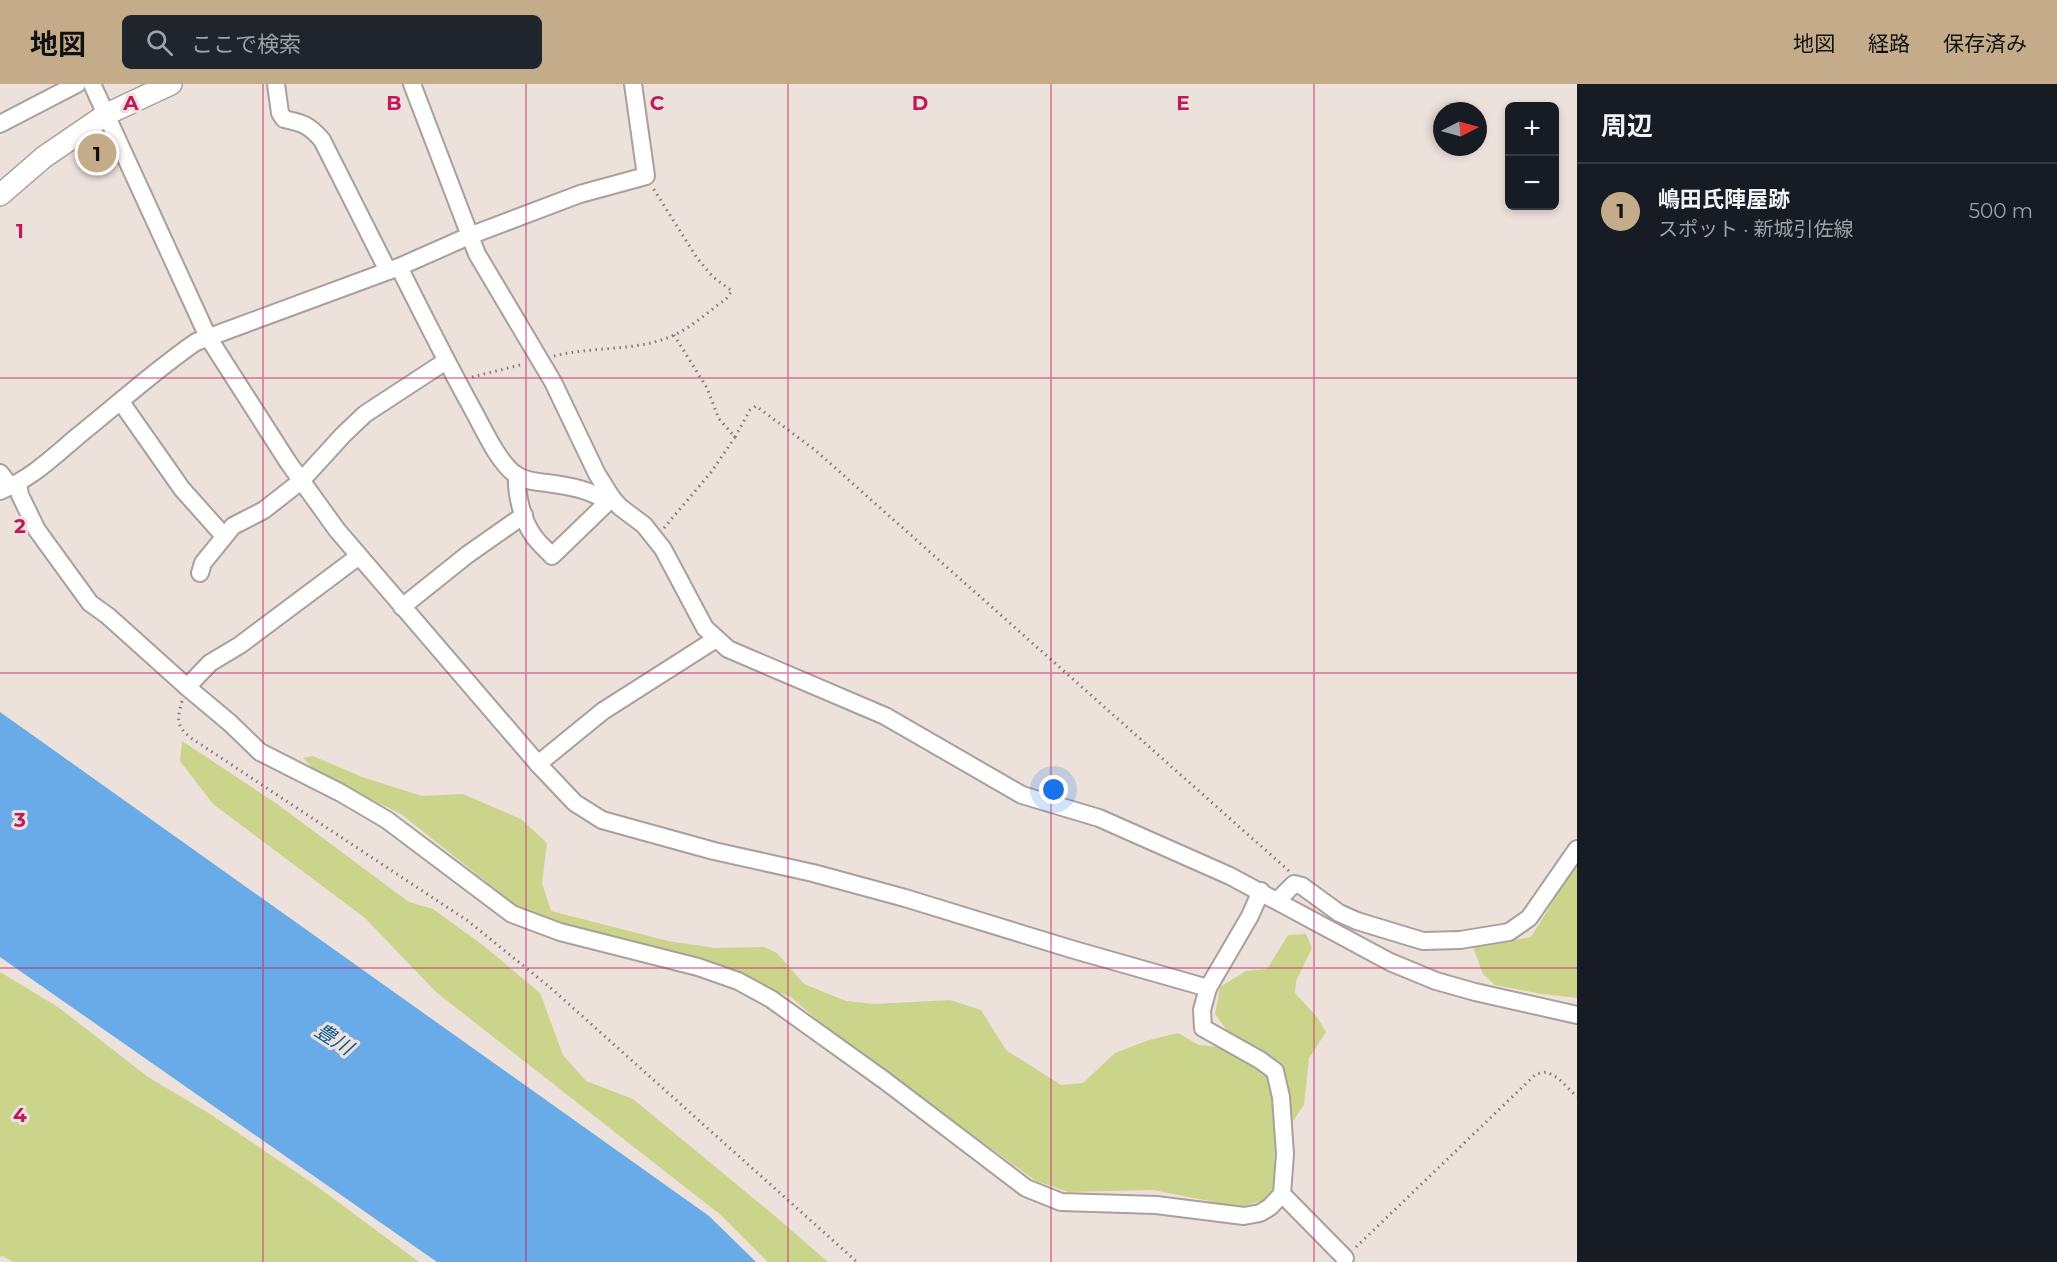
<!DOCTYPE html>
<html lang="ja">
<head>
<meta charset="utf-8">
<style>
  :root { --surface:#171b24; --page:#20242c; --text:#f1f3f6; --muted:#9ea1a6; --line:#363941; --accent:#c4ac8b }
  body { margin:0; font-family:Montserrat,"Noto Sans JP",sans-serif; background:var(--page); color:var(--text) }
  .controls { position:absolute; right:18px; top:18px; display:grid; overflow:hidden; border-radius:9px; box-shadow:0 3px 9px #0003 }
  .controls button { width:54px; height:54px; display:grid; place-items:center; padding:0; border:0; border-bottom:2px solid var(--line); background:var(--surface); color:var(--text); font:30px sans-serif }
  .compass { position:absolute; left:1433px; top:18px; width:54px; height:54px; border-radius:50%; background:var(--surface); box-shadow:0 3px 9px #0003; rotate:84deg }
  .you { position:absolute; left:1054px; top:706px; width:21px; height:21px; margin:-15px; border:4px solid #fff; border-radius:50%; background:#1a73e8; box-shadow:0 0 0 9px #1a73e833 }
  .badge { display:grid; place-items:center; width:39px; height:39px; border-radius:50%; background:var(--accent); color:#111; font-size:20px; font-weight:700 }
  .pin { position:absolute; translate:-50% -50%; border:3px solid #fff; box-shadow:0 2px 6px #0006 }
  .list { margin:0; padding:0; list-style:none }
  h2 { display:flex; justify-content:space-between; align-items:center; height:78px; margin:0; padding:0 24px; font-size:26px }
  h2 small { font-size:20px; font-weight:400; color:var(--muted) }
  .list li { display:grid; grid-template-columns:39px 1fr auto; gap:18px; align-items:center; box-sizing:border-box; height:96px; padding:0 24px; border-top:2px solid var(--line) }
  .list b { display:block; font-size:22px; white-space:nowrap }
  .list p { margin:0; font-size:20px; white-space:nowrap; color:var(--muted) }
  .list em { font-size:20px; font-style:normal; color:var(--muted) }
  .icon { flex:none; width:33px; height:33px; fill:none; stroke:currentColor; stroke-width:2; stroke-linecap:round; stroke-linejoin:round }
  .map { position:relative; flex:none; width:1577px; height:1178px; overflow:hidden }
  header { display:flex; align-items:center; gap:36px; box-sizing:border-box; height:84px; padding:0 30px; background:var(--accent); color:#111 }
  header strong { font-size:28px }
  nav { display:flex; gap:33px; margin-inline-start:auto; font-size:21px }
  .search { width:420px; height:54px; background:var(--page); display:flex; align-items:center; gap:15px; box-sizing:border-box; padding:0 21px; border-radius:9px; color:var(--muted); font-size:22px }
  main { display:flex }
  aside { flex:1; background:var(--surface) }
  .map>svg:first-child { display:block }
  .green { fill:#cad48a }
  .water { fill:#69abe8 }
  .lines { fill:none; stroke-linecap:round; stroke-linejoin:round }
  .minor-casing { stroke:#aa9f9a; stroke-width:20 }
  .major-casing { stroke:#aa9f9a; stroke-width:24 }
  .path { stroke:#817976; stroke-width:3; stroke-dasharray:1.5 4.5; stroke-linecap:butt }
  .minor { stroke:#fff; stroke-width:16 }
  .major { stroke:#fff; stroke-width:21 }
  .grid { fill:none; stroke:#c2185b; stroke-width:1.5; stroke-opacity:0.55 }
  .labels { text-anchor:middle; stroke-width:6; stroke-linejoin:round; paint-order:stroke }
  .water-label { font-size:20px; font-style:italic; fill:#105b93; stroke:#ede1dc }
  .grid-label { font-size:20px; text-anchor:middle; font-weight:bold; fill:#c2185b; stroke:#ede1dc; stroke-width:6; stroke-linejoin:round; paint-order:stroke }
</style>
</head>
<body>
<header>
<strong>地図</strong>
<div class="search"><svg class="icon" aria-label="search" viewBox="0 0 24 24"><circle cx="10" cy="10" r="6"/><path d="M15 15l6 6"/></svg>ここで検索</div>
<nav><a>地図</a><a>経路</a><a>保存済み</a></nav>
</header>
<main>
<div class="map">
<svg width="1577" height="1178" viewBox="0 0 1577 1178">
  <rect width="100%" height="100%" fill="#ede1dc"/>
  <!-- green -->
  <g class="green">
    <polygon points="182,657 277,720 409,818 433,825 484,862 540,909 563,971 586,997 633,1015 775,1132 828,1178 768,1178 722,1132 436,908 365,834 213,720 180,677"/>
    <polygon points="313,672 362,693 422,712 463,710 521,735 547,759 542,799 551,827 668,857 715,864 764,863 777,869 804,900 846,917 875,920 950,916 981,926 1006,966 1061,1001 1083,999 1115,969 1149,956 1178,949 1199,961 1219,963 1226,945 1215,930 1220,903 1246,887 1267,885 1288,851 1306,850 1312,864 1296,897 1295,909 1317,933 1326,948 1309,974 1304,1021 1293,1037 1274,1043 1275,1064 1273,1104 1265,1116 1240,1123 1153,1106 1069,1108 1036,1097 832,949 791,913 682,872 556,839 528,831 401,730 319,690 303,674"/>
    <polygon points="1577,779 1577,914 1542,910 1495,901 1483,890 1473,863 1531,853"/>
    <polygon points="0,888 58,923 148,993 210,1030 315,1101 419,1178 14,1178 2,1172 0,1173"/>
  </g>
  <!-- water -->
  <polygon class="water" points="0,628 709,1132 756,1178 437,1178 0,873"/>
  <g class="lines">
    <!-- minor casing -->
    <g class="minor-casing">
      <g id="minor">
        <polyline points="92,0 208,253 288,378 337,446 538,680 575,719 602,736 714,767 813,789 905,814 1071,865 1208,904 1250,832 1261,807"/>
        <path d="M276 0 280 29 284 35C303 39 309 41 322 56L388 187"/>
        <polyline points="412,0 477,170 553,298 597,390 612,414 620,423 644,441 663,465 705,544 728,565 885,632 1022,711 1099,734 1230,792 1390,878 1436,897 1475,908 1577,931"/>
        <polyline points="0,40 77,0"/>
        <path d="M399 183C423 231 447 279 473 326 484 346 498 378 516 391 525 397 537 398 547 399 569 402 589 405 608 418"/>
        <polyline points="121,318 182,405 224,452"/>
        <polyline points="0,389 11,403"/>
        <path d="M517 391C516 409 522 436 533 451 538 459 546 465 552 472L612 414"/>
        <polyline points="18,399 20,411 37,446 90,519 108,532 187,603 230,639 260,668 341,709 387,736 512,830 560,848 698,883 738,897 771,915 884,996 1026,1104 1061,1118 1156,1121 1244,1132 1260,1129 1270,1123 1282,1110"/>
        <path d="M0 407C31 395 53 373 78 352 117 321 155 286 196 258L399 183 469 152 580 110 646 92 633 0"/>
        <polyline points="200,489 203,479 233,442 264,426 301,397 343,351 365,330 446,277"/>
        <polyline points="402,523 467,471 524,431"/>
        <polyline points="187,603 210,579 240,561 359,472"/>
        <polyline points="538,680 603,627 716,555"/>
        <polyline points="1278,816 1294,800 1302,802 1339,829 1357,837 1423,857 1460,856 1509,848 1529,834 1577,765"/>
        <polyline points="1208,904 1202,926 1203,944 1260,976 1275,987 1281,1013 1285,1070 1282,1110 1345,1174"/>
      </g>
    </g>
    <!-- major casing -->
    <g class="major-casing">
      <polyline id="major" points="0,111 44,73 107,30 171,0"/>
    </g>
    <!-- path -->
    <g class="path">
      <path d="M554 272C592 262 635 268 672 252 691 244 709 227 726 215L732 207 713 193 697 174 653 104"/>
      <polyline points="472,293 524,280"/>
      <polyline points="735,353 750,326 756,322 815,366 1289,787"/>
      <polyline points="664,444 712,387 735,353 719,335 707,304 674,251"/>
      <path d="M182 617C177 635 176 642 191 654L468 837 552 905 857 1178"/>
      <polyline points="1356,1163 1536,990 1547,988 1558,994 1577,1013"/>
    </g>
    <!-- minor -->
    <use href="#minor" class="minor"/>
    <!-- major -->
    <use href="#major" class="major"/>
  </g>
  <!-- grid -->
  <path class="grid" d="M263 0V1178M526 0V1178M788 0V1178M1051 0V1178M1314 0V1178M0 294H1577M0 589H1577M0 884H1577"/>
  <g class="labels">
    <!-- water labels -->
    <g class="water-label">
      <text transform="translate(334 955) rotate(33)" y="7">豊川</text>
    </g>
  </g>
  <g class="grid-label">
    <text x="131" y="26">A</text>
    <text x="394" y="26">B</text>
    <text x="657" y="26">C</text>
    <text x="920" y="26">D</text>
    <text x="1183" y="26">E</text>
    <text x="20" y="154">1</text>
    <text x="20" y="449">2</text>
    <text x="20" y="743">3</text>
    <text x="20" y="1038">4</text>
  </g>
</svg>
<div class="controls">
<button>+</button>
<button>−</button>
</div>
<svg class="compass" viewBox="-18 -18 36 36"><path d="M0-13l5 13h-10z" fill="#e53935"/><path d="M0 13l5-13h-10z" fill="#9ea1a6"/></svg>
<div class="you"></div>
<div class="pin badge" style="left:97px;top:69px">1</div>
</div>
<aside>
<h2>周辺<small></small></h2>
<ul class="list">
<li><span class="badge">1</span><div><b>嶋田氏陣屋跡</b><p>スポット · 新城引佐線</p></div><em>500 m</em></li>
</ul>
</aside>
</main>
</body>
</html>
